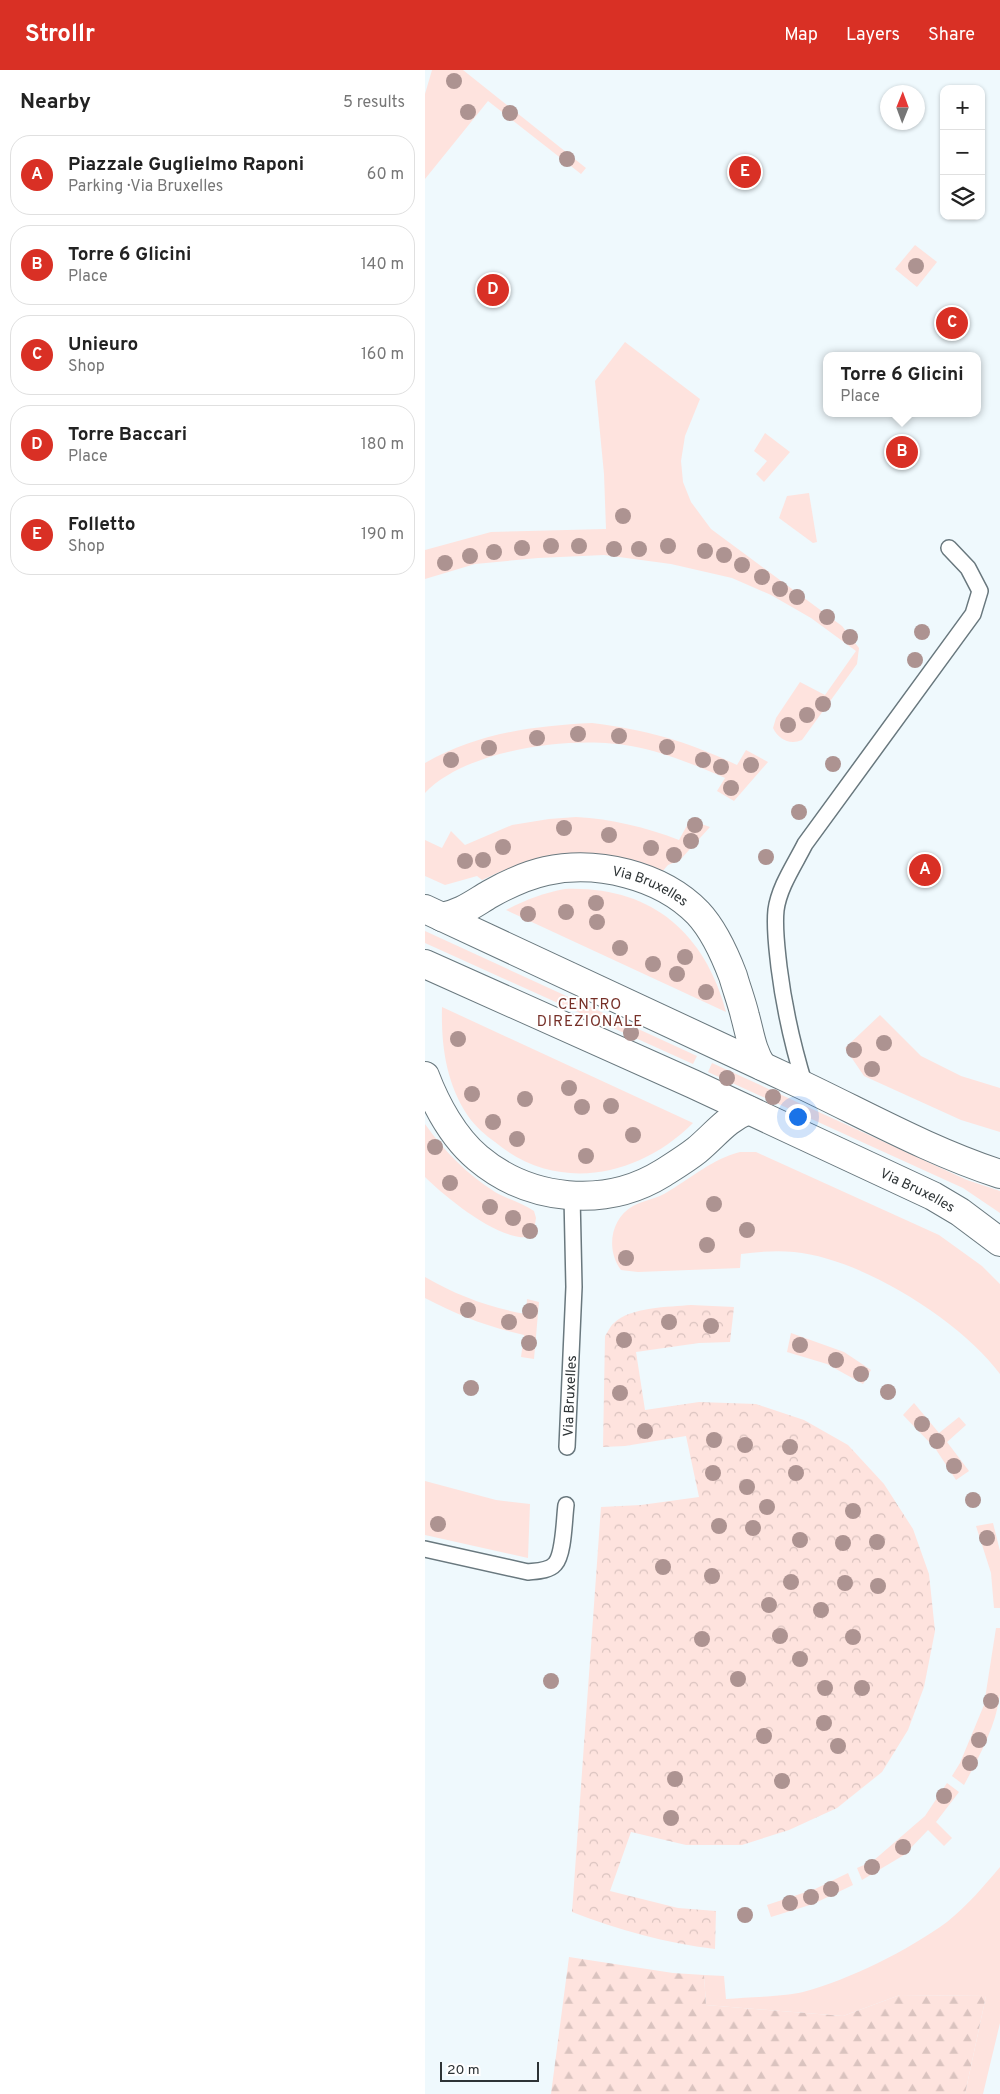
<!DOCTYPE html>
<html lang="en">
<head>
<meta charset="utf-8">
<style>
  :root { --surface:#fff; --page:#f2f2f2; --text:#222; --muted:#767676; --line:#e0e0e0; --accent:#d93025 }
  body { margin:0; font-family:Overpass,sans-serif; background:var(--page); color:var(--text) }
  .controls { position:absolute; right:15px; top:15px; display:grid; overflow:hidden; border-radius:10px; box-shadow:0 1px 4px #0004 }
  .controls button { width:45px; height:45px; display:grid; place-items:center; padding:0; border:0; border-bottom:1px solid var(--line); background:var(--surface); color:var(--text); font:25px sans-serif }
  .compass { position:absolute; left:455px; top:15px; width:45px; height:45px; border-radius:50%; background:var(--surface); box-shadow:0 1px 4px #0004; rotate:1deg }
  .scale { position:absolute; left:15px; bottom:12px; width:99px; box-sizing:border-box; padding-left:5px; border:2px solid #2d3335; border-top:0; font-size:14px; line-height:18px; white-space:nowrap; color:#2d3335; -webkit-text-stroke:4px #fff; paint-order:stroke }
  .you { position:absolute; left:372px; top:1046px; width:18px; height:18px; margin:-12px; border:4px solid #fff; border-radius:50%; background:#1a73e8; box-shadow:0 0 0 8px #1a73e833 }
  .badge { display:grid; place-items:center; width:32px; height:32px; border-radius:50%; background:var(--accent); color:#fff; font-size:16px; font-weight:700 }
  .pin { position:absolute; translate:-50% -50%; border:2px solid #fff; box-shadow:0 1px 5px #0006 }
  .popup { position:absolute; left:398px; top:282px; width:158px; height:65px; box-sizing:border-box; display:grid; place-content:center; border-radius:10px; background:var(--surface); filter:drop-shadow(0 1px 4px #0005); font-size:16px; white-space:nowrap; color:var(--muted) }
  .popup b { font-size:19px; color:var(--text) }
  .popup::after { content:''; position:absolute; left:50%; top:100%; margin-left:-10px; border:10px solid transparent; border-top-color:var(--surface) }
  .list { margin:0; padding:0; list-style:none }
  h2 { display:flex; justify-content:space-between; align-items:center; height:65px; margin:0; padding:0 20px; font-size:21px }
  h2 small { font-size:16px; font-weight:400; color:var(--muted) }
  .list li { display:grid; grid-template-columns:32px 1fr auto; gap:15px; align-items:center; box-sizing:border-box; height:80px; margin:0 10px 10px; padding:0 10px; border:1px solid var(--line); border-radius:20px }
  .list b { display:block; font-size:19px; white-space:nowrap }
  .list p { margin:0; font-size:16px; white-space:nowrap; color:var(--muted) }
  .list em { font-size:16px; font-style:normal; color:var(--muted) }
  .icon { flex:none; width:28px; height:28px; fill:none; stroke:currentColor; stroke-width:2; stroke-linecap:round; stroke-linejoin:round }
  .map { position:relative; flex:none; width:575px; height:2024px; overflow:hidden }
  header { display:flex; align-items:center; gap:30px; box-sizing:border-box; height:70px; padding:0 25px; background:var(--accent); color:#fff }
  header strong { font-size:24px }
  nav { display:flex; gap:28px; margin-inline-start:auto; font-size:18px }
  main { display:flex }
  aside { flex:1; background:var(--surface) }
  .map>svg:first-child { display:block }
  .green { fill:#fee3de }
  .forest { fill:url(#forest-firs) }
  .park { fill:url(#park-crowns) }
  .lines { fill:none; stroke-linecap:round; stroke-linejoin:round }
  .service-casing { stroke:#69787e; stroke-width:18 }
  .minor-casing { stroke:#69787e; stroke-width:30 }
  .tertiary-casing { stroke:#69787e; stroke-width:30 }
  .service { stroke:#fff; stroke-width:15 }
  .minor { stroke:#fff; stroke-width:28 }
  .tertiary { stroke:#fff; stroke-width:28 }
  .tree { fill:#ad9391 }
  .labels { text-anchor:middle; stroke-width:4; stroke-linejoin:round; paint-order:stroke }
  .street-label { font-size:14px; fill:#2d3335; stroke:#fff }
  .neighbourhood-label { font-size:15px; letter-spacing:1px; fill:#763028; stroke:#fff }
</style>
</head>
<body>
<header>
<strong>Strollr</strong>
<nav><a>Map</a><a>Layers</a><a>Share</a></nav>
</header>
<main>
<aside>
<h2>Nearby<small>5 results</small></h2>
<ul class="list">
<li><span class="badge">A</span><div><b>Piazzale Guglielmo Raponi</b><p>Parking · Via Bruxelles</p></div><em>60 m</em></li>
<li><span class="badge">B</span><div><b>Torre 6 Glicini</b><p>Place</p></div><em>140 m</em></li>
<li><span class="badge">C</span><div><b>Unieuro</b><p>Shop</p></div><em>160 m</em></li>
<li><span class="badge">D</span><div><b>Torre Baccari</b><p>Place</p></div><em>180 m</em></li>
<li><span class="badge">E</span><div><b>Folletto</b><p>Shop</p></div><em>190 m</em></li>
</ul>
</aside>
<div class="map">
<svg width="575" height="2024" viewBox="0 0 575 2024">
  <defs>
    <pattern id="forest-firs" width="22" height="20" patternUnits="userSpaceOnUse" patternTransform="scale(1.25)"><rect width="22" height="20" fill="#fee3de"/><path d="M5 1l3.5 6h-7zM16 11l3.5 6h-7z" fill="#dac3bf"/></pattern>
    <pattern id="park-crowns" width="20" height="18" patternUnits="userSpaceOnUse" patternTransform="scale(1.25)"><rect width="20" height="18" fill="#fee3de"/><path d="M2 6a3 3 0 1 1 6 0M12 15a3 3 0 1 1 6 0" fill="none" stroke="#dac3bf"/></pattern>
  </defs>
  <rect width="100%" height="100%" fill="#eff9fd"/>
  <!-- green -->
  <g class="green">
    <polygon points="7,0 38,0 161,98 156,104 63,31 0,109 0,24"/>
    <polygon points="490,175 512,192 492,217 470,199"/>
    <path d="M200 272 275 329 260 366 256 391 258 412 266 432 286 459 417 556 434 578 432 594 377 670C365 675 354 670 348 658L351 648 375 612 400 625 431 581 386 548 346 525 307 508 246 494 179 485 113 488 50 494 0 509V480L66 462 181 459 179 404 170 311Z"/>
    <polygon points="340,363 365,382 339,412 331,404 342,391 329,381"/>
    <polygon points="384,423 392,472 388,473 354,448 362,426"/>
    <path d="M167 653C221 660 262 671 312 695L321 680 343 692 309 731 292 721 300 708C270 695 239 682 206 676 149 665 41 679 0 723V693C53 663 107 656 167 653Z"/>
    <path d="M151 747C187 749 220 757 254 770L265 750 285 757 255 790 243 795 236 803C170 773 121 780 57 810L52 806 20 815 0 806V770L17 778 26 761 40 775 87 755 124 749Z"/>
    <path d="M140 819C225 816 279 861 301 942L81 840C100 830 118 823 140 819Z"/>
    <polygon points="0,861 272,986 268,994 0,873"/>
    <path d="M17 937 268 1053C214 1107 132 1124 70 1072 60 1065 50 1056 43 1046 21 1013 16 975 17 937Z"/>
    <polygon points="455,945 496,986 536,1006 575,1018 575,1062 536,1050 439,1006 420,978"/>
    <polygon points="287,993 542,1110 575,1121 575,1143 538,1118 283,1002"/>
    <path d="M0 1054C19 1081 43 1105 70 1122 82 1129 97 1133 109 1141L111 1148 108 1166C79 1176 19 1126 0 1107Z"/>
    <path d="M315 1082H331L514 1165 557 1196 575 1214V1304C536 1251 436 1188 369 1182 351 1180 333 1182 316 1184L315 1198 213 1202 196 1200C181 1180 185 1149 208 1136 219 1130 232 1129 244 1121 269 1106 286 1090 315 1082Z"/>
    <path d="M0 1207C31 1225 65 1238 101 1244L102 1229 114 1232 109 1289 96 1287 99 1265C63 1257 32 1245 0 1228Z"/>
    <polygon points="366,1263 419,1282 446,1300 438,1314 402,1294 362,1282"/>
    <polygon points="489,1333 514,1363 534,1347 541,1355 522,1372 544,1401 531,1410 510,1378 478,1345"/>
    <polygon points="0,1411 71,1430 105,1434 103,1488 0,1465"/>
    <polygon points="568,1453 575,1481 575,1538 569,1538 566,1503 551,1456"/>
    <path d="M571 1558H575C575 1580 575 1603 575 1624 571 1656 554 1687 539 1715L527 1706 535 1693 559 1635Z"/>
    <polygon points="522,1713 534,1722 511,1752 527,1768 519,1776 503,1760 479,1785 437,1810 432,1798 448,1791 500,1746"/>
    <path d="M575 1797V1953L558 2024H540L561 1926 475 1925 418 1946 281 1935 279 1905 299 1906 301 1929C324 1927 356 1927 378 1922 426 1909 482 1881 522 1852 542 1836 559 1816 575 1797Z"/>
    <polygon points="423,1803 428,1815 388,1834 346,1847 342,1835 390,1819"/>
  </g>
  <!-- forest -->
  <polygon class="forest" points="144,1887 248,1903 279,1905 281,1935 418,1946 475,1925 561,1926 540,2024 126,2024"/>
  <!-- park -->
  <path class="park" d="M266 1235 309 1237 305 1272 274 1273 211 1282 220 1340 274 1332 331 1334 379 1350 423 1375 459 1414 488 1459 504 1504 510 1561 499 1617 483 1660 457 1702 412 1738 364 1760 317 1775H261L206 1762 185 1821 253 1838 291 1841 290 1879C241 1873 193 1860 147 1842L176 1437 216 1435 274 1427 261 1366 200 1376 178 1377 180 1266C183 1262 185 1256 189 1253 205 1237 244 1237 266 1235Z"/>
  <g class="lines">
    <!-- service casing -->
    <g class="service-casing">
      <g id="service">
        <path d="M380 1016C368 977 359 937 354 897 352 878 349 859 351 840 354 817 370 794 380 774L548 544 555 521 543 498 524 478"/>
        <path id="s1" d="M142 1377 149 1217 147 1126"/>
        <path d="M0 1479 103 1502C111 1501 124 1501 130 1494 139 1484 139 1450 141 1435"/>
      </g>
    </g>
    <!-- minor casing -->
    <g class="minor-casing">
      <g id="minor">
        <path id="s2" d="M17 847C37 843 48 834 65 824 81 815 103 805 121 801 172 790 236 805 273 843 289 860 300 885 308 906 312 920 317 933 320 946 325 964 327 981 337 996"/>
        <path d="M0 1006C11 1035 29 1068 53 1088 104 1131 180 1139 238 1103 249 1096 262 1088 272 1080 290 1065 301 1049 323 1040"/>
      </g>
    </g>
    <!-- tertiary casing -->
    <g class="tertiary-casing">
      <g id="tertiary">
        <path d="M0 839C124 897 248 954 371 1012 439 1044 504 1081 575 1104"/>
        <path id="s3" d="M0 894 268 1014 508 1126 535 1142 575 1172"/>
      </g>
    </g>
    <!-- service -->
    <use href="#service" class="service"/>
    <!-- minor -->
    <use href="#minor" class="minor"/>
    <!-- tertiary -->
    <use href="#tertiary" class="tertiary"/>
  </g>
  <!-- trees -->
  <g class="tree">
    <circle cx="29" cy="11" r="8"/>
    <circle cx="43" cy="42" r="8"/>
    <circle cx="85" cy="43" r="8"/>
    <circle cx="142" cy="89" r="8"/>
    <circle cx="491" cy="196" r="8"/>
    <circle cx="198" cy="446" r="8"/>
    <circle cx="126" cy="476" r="8"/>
    <circle cx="154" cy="476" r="8"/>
    <circle cx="243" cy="476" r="8"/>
    <circle cx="97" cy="478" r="8"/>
    <circle cx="189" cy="479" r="8"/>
    <circle cx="214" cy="479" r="8"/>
    <circle cx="280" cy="481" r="8"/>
    <circle cx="69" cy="482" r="8"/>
    <circle cx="299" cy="485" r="8"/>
    <circle cx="45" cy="486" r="8"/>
    <circle cx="20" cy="493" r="8"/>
    <circle cx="317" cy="495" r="8"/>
    <circle cx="337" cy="507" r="8"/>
    <circle cx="355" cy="519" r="8"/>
    <circle cx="372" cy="527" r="8"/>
    <circle cx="402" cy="547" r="8"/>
    <circle cx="497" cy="562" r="8"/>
    <circle cx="425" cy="567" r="8"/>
    <circle cx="490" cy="590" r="8"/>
    <circle cx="398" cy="634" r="8"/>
    <circle cx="382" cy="645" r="8"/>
    <circle cx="363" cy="655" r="8"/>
    <circle cx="153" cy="664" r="8"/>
    <circle cx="194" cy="666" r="8"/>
    <circle cx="112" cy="668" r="8"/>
    <circle cx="242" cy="677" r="8"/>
    <circle cx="64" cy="678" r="8"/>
    <circle cx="26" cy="690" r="8"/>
    <circle cx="278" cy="690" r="8"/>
    <circle cx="408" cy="694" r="8"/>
    <circle cx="326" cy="695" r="8"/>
    <circle cx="296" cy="697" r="8"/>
    <circle cx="306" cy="718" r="8"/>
    <circle cx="374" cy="742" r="8"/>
    <circle cx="270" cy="755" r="8"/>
    <circle cx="139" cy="758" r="8"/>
    <circle cx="184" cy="765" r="8"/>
    <circle cx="266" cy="771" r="8"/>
    <circle cx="78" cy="777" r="8"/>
    <circle cx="226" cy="778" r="8"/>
    <circle cx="249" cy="785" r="8"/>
    <circle cx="341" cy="787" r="8"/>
    <circle cx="58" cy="790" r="8"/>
    <circle cx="40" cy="791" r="8"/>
    <circle cx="171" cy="833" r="8"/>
    <circle cx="141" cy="842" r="8"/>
    <circle cx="103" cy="844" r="8"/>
    <circle cx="172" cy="852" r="8"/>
    <circle cx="195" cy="878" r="8"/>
    <circle cx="260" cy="887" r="8"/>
    <circle cx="228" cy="894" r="8"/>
    <circle cx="252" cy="904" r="8"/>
    <circle cx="281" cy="922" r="8"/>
    <circle cx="206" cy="963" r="8"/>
    <circle cx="33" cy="969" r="8"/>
    <circle cx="459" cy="973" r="8"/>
    <circle cx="429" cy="980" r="8"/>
    <circle cx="447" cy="999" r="8"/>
    <circle cx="302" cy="1008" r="8"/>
    <circle cx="144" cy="1018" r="8"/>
    <circle cx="47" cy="1024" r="8"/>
    <circle cx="348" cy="1027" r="8"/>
    <circle cx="100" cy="1029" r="8"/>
    <circle cx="186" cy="1036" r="8"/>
    <circle cx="157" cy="1037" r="8"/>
    <circle cx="68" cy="1052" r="8"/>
    <circle cx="208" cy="1065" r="8"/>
    <circle cx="92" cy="1069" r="8"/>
    <circle cx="10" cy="1077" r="8"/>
    <circle cx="161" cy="1086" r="8"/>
    <circle cx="25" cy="1113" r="8"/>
    <circle cx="289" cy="1134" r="8"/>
    <circle cx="65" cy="1137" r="8"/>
    <circle cx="88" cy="1148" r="8"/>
    <circle cx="322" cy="1160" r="8"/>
    <circle cx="105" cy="1161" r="8"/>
    <circle cx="282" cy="1175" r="8"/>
    <circle cx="201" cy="1188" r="8"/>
    <circle cx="43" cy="1240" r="8"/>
    <circle cx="105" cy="1241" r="8"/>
    <circle cx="84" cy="1252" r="8"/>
    <circle cx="244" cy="1252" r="8"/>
    <circle cx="286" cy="1256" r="8"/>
    <circle cx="199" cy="1270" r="8"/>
    <circle cx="104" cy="1273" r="8"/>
    <circle cx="375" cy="1275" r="8"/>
    <circle cx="411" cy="1290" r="8"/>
    <circle cx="436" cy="1304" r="8"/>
    <circle cx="46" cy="1318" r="8"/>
    <circle cx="463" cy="1322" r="8"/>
    <circle cx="195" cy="1323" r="8"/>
    <circle cx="497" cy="1354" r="8"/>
    <circle cx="220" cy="1361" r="8"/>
    <circle cx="289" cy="1370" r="8"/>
    <circle cx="512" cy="1371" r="8"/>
    <circle cx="320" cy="1375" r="8"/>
    <circle cx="365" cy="1377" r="8"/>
    <circle cx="529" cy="1396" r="8"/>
    <circle cx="288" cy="1403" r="8"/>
    <circle cx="371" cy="1403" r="8"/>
    <circle cx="322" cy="1417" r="8"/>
    <circle cx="548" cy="1430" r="8"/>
    <circle cx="342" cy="1437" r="8"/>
    <circle cx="428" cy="1441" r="8"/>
    <circle cx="13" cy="1454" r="8"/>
    <circle cx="294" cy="1456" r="8"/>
    <circle cx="328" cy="1458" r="8"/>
    <circle cx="562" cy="1468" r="8"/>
    <circle cx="375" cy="1470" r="8"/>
    <circle cx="452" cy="1472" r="8"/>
    <circle cx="418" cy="1473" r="8"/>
    <circle cx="238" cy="1497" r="8"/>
    <circle cx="287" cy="1506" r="8"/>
    <circle cx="366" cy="1512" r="8"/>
    <circle cx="420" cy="1513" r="8"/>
    <circle cx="453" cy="1516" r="8"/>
    <circle cx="344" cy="1535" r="8"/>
    <circle cx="396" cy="1540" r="8"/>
    <circle cx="355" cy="1566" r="8"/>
    <circle cx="428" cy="1567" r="8"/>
    <circle cx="277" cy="1569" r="8"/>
    <circle cx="375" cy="1589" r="8"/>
    <circle cx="313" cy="1609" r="8"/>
    <circle cx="126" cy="1611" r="8"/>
    <circle cx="400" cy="1618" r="8"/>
    <circle cx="437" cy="1618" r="8"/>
    <circle cx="566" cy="1631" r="8"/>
    <circle cx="399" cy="1653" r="8"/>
    <circle cx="339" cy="1666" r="8"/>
    <circle cx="554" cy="1670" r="8"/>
    <circle cx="413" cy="1676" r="8"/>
    <circle cx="545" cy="1693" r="8"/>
    <circle cx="250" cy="1709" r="8"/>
    <circle cx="357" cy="1711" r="8"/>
    <circle cx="519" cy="1726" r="8"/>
    <circle cx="246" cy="1748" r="8"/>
    <circle cx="478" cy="1777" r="8"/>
    <circle cx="447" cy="1797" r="8"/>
    <circle cx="406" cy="1819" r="8"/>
    <circle cx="386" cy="1827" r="8"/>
    <circle cx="365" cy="1833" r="8"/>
    <circle cx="320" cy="1845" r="8"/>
  </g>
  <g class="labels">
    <!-- street labels -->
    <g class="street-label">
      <text dy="5" stroke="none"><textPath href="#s2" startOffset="222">Via Bruxelles</textPath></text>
      <text dy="5" stroke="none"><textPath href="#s3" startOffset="542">Via Bruxelles</textPath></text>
      <text dy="5" stroke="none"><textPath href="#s1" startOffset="51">Via Bruxelles</textPath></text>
    </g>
    <!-- neighbourhood labels -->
    <g class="neighbourhood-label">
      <text x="165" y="939">CENTRO<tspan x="165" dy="17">DIREZIONALE</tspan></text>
    </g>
  </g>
</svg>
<div class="controls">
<button>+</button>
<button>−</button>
<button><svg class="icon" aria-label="layers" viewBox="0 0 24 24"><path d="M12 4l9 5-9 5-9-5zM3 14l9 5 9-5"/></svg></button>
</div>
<svg class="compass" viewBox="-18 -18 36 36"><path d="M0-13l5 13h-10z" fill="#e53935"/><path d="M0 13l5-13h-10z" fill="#767676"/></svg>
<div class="scale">20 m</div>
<div class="you"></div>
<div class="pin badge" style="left:500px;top:800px">A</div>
<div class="pin badge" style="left:477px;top:382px">B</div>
<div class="popup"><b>Torre 6 Glicini</b>Place</div>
<div class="pin badge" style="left:527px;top:253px">C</div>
<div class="pin badge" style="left:68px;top:220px">D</div>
<div class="pin badge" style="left:320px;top:102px">E</div>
</div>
</main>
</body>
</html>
